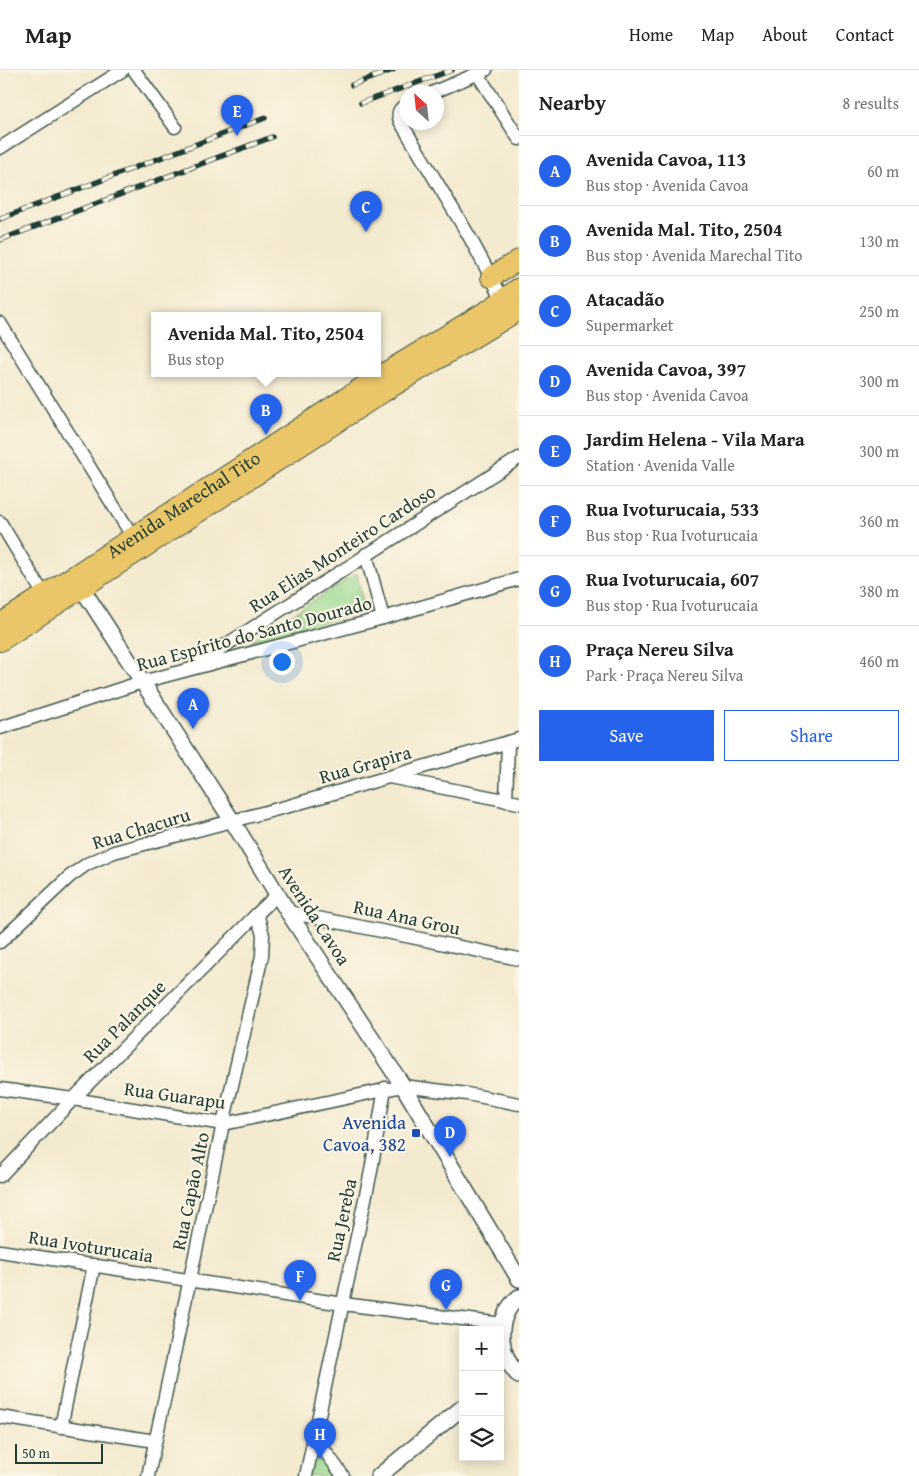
<!DOCTYPE html>
<html lang="en">
<head>
<meta charset="utf-8">
<style>
  :root { --surface:#fff; --page:#f2f2f2; --text:#222; --muted:#767676; --line:#e0e0e0; --accent:#2563eb }
  body { margin:0; font-family:"Gentium Book Plus",serif; background:var(--page); color:var(--text) }
  .controls { position:absolute; right:15px; bottom:15px; display:grid; overflow:hidden; border-radius:0px; box-shadow:0 2px 12px #0003 }
  .controls button { width:45px; height:45px; display:grid; place-items:center; padding:0; border:0; border-bottom:1px solid var(--line); background:var(--surface); color:var(--text); font:25px sans-serif }
  .compass { position:absolute; left:399px; top:15px; width:45px; height:45px; border-radius:50%; background:var(--surface); box-shadow:0 2px 12px #0003; rotate:333deg }
  .scale { position:absolute; left:15px; bottom:12px; width:88px; box-sizing:border-box; padding-left:5px; border:2px solid #1f3d34; border-top:0; font-size:14px; line-height:18px; white-space:nowrap; color:#1f3d34; -webkit-text-stroke:4px #fcf5e5; paint-order:stroke }
  .you { position:absolute; left:281px; top:591px; width:18px; height:18px; margin:-12px; border:4px solid #fff; border-radius:50%; background:#1a73e8; box-shadow:0 0 0 8px #1a73e833 }
  .badge { display:grid; place-items:center; width:32px; height:32px; border-radius:50%; background:var(--accent); color:#fff; font-size:16px; font-weight:700 }
  .pin { position:absolute; translate:-50% -41px; filter:drop-shadow(0 1px 2px #0008) }
  .pin::after { content:''; position:absolute; top:26px; width:18px; height:15px; background:inherit; clip-path:polygon(0 0,100% 0,50% 100%) }
  .popup { position:absolute; left:151px; top:242px; width:230px; height:65px; box-sizing:border-box; display:grid; place-content:center; border-radius:0px; background:var(--surface); filter:drop-shadow(0 1px 4px #0005); font-size:16px; white-space:nowrap; color:var(--muted) }
  .popup b { font-size:19px; color:var(--text) }
  .popup::after { content:''; position:absolute; left:50%; top:100%; margin-left:-10px; border:10px solid transparent; border-top-color:var(--surface) }
  .list { margin:0; padding:0; list-style:none }
  h2 { display:flex; justify-content:space-between; align-items:center; height:65px; margin:0; padding:0 20px; font-size:21px }
  h2 small { font-size:16px; font-weight:400; color:var(--muted) }
  .list li { display:grid; grid-template-columns:32px 1fr auto; gap:15px; align-items:center; box-sizing:border-box; height:70px; padding:0 20px; border-top:1px solid var(--line) }
  .list b { display:block; font-size:19px; white-space:nowrap }
  .list p { margin:0; font-size:16px; white-space:nowrap; color:var(--muted) }
  .list em { font-size:16px; font-style:normal; color:var(--muted) }
  .actions { display:flex; gap:10px; padding:15px 20px }
  .actions a { flex:1; padding:11px 0; border:1px solid var(--accent); border-radius:0px; text-align:center; font-size:18px; color:var(--accent) }
  .actions .main { background:var(--accent); color:#fff }
  .icon { flex:none; width:28px; height:28px; fill:none; stroke:currentColor; stroke-width:2; stroke-linecap:round; stroke-linejoin:round }
  .map { position:relative; flex:none; width:519px; height:1406px; overflow:hidden }
  header { display:flex; align-items:center; gap:30px; box-sizing:border-box; height:70px; padding:0 25px; background:var(--surface); border-bottom:1px solid var(--line) }
  header strong { font-size:24px }
  nav { display:flex; gap:28px; margin-inline-start:auto; font-size:18px }
  main { display:flex }
  aside { flex:1; background:var(--surface) }
  .map>svg:first-child { display:block }
  .green { fill:#98d88e; stroke:#5c8a61 }
  .lines { fill:none; stroke-linecap:round; stroke-linejoin:round }
  .minor-casing { stroke:#3f574b; stroke-width:15 }
  .tertiary-casing { stroke:#3f574b; stroke-width:18 }
  .primary-casing { stroke:#3f574b; stroke-width:22 }
  .minor { stroke:#fff; stroke-width:12 }
  .tertiary { stroke:#fff; stroke-width:15 }
  .primary { stroke:#eac669; stroke-width:20 }
  .rail-casing { stroke:#1f3d34; stroke-width:5.5 }
  .rail { stroke:#fcf5e5; stroke-width:4; stroke-dasharray:11; stroke-linecap:butt }
  .transit-dot { fill:#1a4fb4; stroke:#fcf5e5; stroke-width:2 }
  .labels { text-anchor:middle; stroke-width:4; stroke-linejoin:round; paint-order:stroke }
  .street-label { font-size:19px; fill:#1f3d34; stroke:#fcf5e5 }
  .transit-label { font-size:19px; fill:#164399; stroke:#fcf5e5; text-anchor:end }
</style>
</head>
<body>
<header>
<strong>Map</strong>
<nav><a>Home</a><a>Map</a><a>About</a><a>Contact</a></nav>
</header>
<main>
<div class="map">
<svg width="519" height="1406" viewBox="0 0 519 1406">
  <rect width="100%" height="100%" fill="#fcf5e5"/>
  <filter id="ink" filterUnits="userSpaceOnUse"><feTurbulence type="fractalNoise" baseFrequency=".02" numOctaves="2"/><feDisplacementMap in="SourceGraphic" scale="10" xChannelSelector="R" yChannelSelector="G"/><feConvolveMatrix kernelMatrix="1 2 1 2 8 2 1 2 1" color-interpolation-filters="sRGB"/></filter>
  <filter id="wash" filterUnits="userSpaceOnUse"><feTurbulence type="fractalNoise" baseFrequency=".0096" numOctaves="4" result="noise"/><feDisplacementMap in="SourceGraphic" scale="20" xChannelSelector="R" yChannelSelector="G"/><feGaussianBlur stdDeviation="1.12" result="paint"/><feColorMatrix in="noise" values="0 0 0 0 0 0 0 0 0 0 0 0 0 0 0 0 0 1.4 0 .05"/><feComposite in="paint" operator="in"/></filter>
  <g filter="url(#wash)">
    <rect width="100%" height="100%" fill="#f4ead0"/>
    <!-- green -->
    <g class="green">
      <polygon points="357,503 364,539 363,541 249,572"/>
      <polygon points="315,1373 340,1406 309,1406"/>
    </g>
  </g>
  <g filter="url(#ink)">
    <g class="lines">
      <!-- minor casing -->
      <g class="minor-casing">
        <g id="minor">
          <polyline points="134,0 175,57"/>
          <polyline points="477,3 519,69"/>
          <polyline points="434,22 486,0"/>
          <path d="M407 35C399 38 397 43 400 51L469 166 506 235"/>
          <polyline points="0,78 123,0"/>
          <polyline points="0,253 136,472"/>
          <polyline points="0,452 44,525"/>
          <polyline points="366,484 383,548"/>
          <polyline points="196,594 519,388"/>
          <polyline points="0,658 142,612 383,548 519,509"/>
          <polyline points="389,707 519,733"/>
          <polyline points="506,731 508,672"/>
          <polyline points="288,842 519,889"/>
          <polyline points="0,872 69,807 87,794 114,782 289,736 519,669"/>
          <polyline points="0,1019 73,1029 223,1054 403,1016 467,1024 519,1034"/>
          <polyline points="0,1106 73,1029 257,844 277,825"/>
          <polyline points="0,1181 343,1234 502,1254"/>
          <polyline points="0,1347 155,1371"/>
          <polyline points="61,1357 94,1195"/>
          <polyline points="315,1367 343,1406"/>
          <polyline points="148,1406 223,1054 262,886 263,865 257,844"/>
          <polyline points="306,1406 371,1101 385,1018"/>
        </g>
      </g>
      <!-- tertiary casing -->
      <g class="tertiary-casing">
        <g id="tertiary">
          <polyline points="76,509 233,752 288,842 403,1016 519,1209"/>
          <path d="M519 1227C494 1248 498 1284 519 1306"/>
          <polyline points="379,1406 463,1337"/>
        </g>
      </g>
      <!-- primary casing -->
      <g class="primary-casing">
        <g id="primary">
          <polyline points="491,207 519,190"/>
          <path id="s1" d="M0 554 375 309 490 239 519 218"/>
          <polyline points="0,571 383,322 519,240"/>
        </g>
      </g>
      <!-- minor -->
      <use href="#minor" class="minor"/>
      <!-- tertiary -->
      <use href="#tertiary" class="tertiary"/>
      <!-- primary -->
      <use href="#primary" class="primary"/>
      <!-- rail casing -->
      <g class="rail-casing">
        <g id="rail">
          <polyline points="352,15 393,0"/>
          <polyline points="361,33 452,0"/>
          <polyline points="0,149 265,48"/>
          <polyline points="0,170 272,67"/>
        </g>
      </g>
      <!-- rail -->
      <use href="#rail" class="rail"/>
    </g>
  </g>
  <!-- markers -->
  <rect class="transit-dot" x="411" y="1058" width="10" height="10" rx="2.5"/>
  <g class="labels">
    <!-- street labels -->
    <g class="street-label">
      <text dy="7" stroke="none"><textPath href="#s1" startOffset="219">Avenida Marechal Tito</textPath></text>
      <text transform="translate(342 478) rotate(-33)" y="7">Rua Elias Monteiro Cardoso</text>
      <text transform="translate(254 563) rotate(-15)" y="7">Rua Espírito do Santo Dourado</text>
      <text transform="translate(365 694) rotate(-16)" y="7">Rua Grapira</text>
      <text transform="translate(141 758) rotate(-17)" y="7">Rua Chacuru</text>
      <text transform="translate(315 845) rotate(57)" y="7">Avenida Cavoa</text>
      <text transform="translate(407 847) rotate(12)" y="7">Rua Ana Grou</text>
      <text transform="translate(124 951) rotate(-45)" y="7">Rua Palanque</text>
      <text transform="translate(175 1025) rotate(8)" y="7">Rua Guarapu</text>
      <text transform="translate(190 1121) rotate(-78)" y="7">Rua Capão Alto</text>
      <text transform="translate(341 1150) rotate(-78)" y="7">Rua Jereba</text>
      <text transform="translate(91 1176) rotate(9)" y="7">Rua Ivoturucaia</text>
    </g>
    <!-- transit labels -->
    <g class="transit-label">
      <text x="406" y="1059">Avenida<tspan x="406" dy="22">Cavoa, 382</tspan></text>
    </g>
  </g>
</svg>
<div class="controls">
<button>+</button>
<button>−</button>
<button><svg class="icon" aria-label="layers" viewBox="0 0 24 24"><path d="M12 4l9 5-9 5-9-5zM3 14l9 5 9-5"/></svg></button>
</div>
<svg class="compass" viewBox="-18 -18 36 36"><path d="M0-13l5 13h-10z" fill="#e53935"/><path d="M0 13l5-13h-10z" fill="#767676"/></svg>
<div class="scale">50 m</div>
<div class="you"></div>
<div class="pin badge" style="left:193px;top:659px">A</div>
<div class="pin badge" style="left:266px;top:365px">B</div>
<div class="popup"><b>Avenida Mal. Tito, 2504</b>Bus stop</div>
<div class="pin badge" style="left:366px;top:162px">C</div>
<div class="pin badge" style="left:450px;top:1087px">D</div>
<div class="pin badge" style="left:237px;top:66px">E</div>
<div class="pin badge" style="left:300px;top:1231px">F</div>
<div class="pin badge" style="left:446px;top:1240px">G</div>
<div class="pin badge" style="left:320px;top:1389px">H</div>
</div>
<aside>
<h2>Nearby<small>8 results</small></h2>
<ul class="list">
<li><span class="badge">A</span><div><b>Avenida Cavoa, 113</b><p>Bus stop · Avenida Cavoa</p></div><em>60 m</em></li>
<li><span class="badge">B</span><div><b>Avenida Mal. Tito, 2504</b><p>Bus stop · Avenida Marechal Tito</p></div><em>130 m</em></li>
<li><span class="badge">C</span><div><b>Atacadão</b><p>Supermarket</p></div><em>250 m</em></li>
<li><span class="badge">D</span><div><b>Avenida Cavoa, 397</b><p>Bus stop · Avenida Cavoa</p></div><em>300 m</em></li>
<li><span class="badge">E</span><div><b>Jardim Helena - Vila Mara</b><p>Station · Avenida Valle</p></div><em>300 m</em></li>
<li><span class="badge">F</span><div><b>Rua Ivoturucaia, 533</b><p>Bus stop · Rua Ivoturucaia</p></div><em>360 m</em></li>
<li><span class="badge">G</span><div><b>Rua Ivoturucaia, 607</b><p>Bus stop · Rua Ivoturucaia</p></div><em>380 m</em></li>
<li><span class="badge">H</span><div><b>Praça Nereu Silva</b><p>Park · Praça Nereu Silva</p></div><em>460 m</em></li>
</ul>
<div class="actions"><a class="main">Save</a><a>Share</a></div>
</aside>
</main>
</body>
</html>
